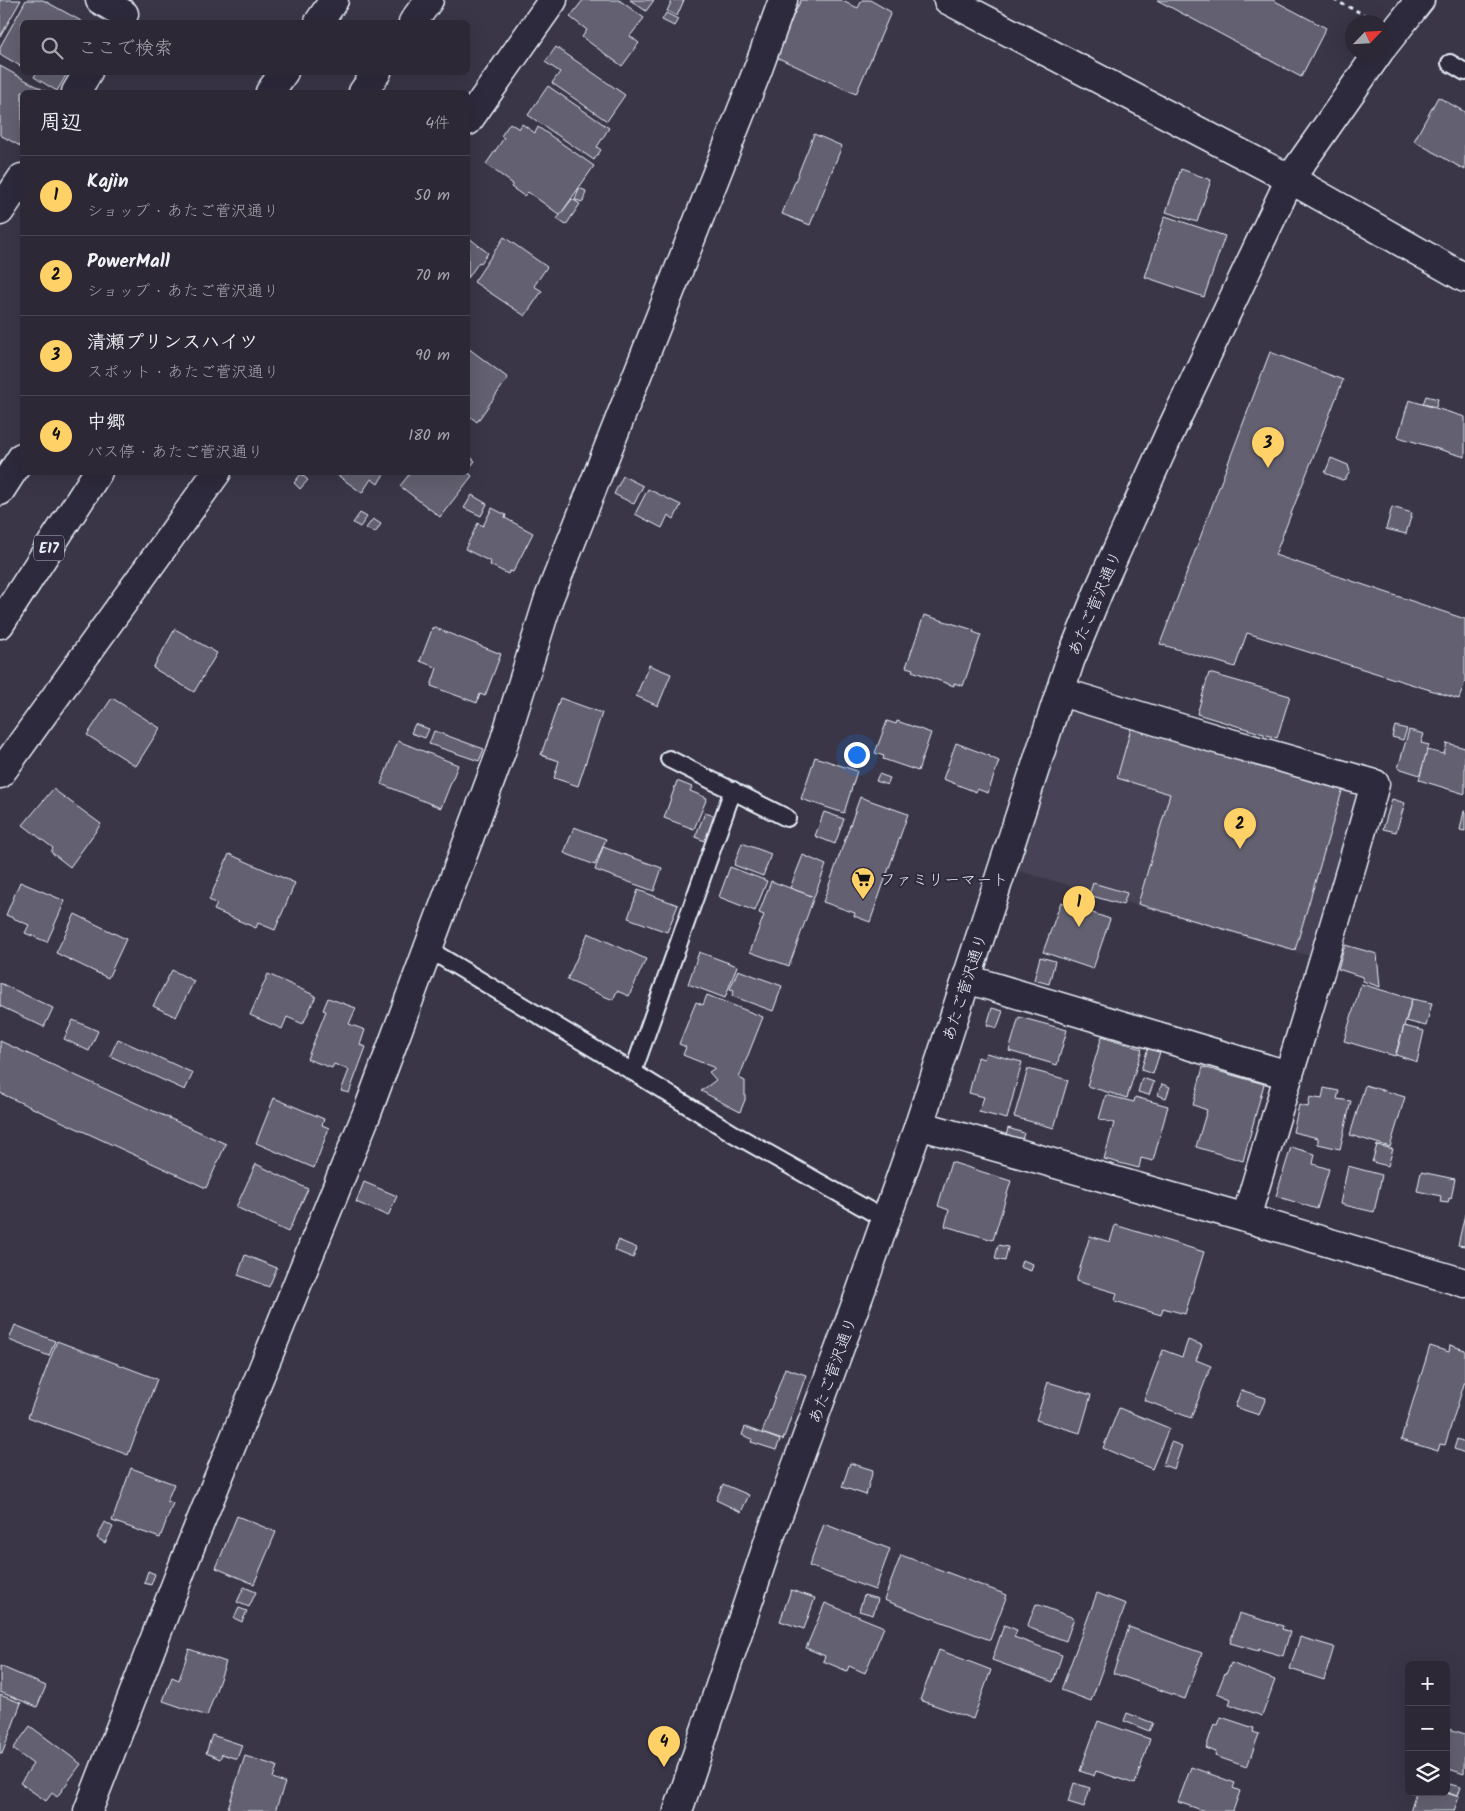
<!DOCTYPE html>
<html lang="ja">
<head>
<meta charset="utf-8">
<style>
  :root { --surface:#2c2836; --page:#34303e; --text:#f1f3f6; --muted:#a6a6ad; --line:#484451; --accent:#ffd166 }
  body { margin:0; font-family:Kalam,"Klee One",sans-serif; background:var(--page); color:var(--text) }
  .controls { position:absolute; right:15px; bottom:15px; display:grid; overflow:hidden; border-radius:8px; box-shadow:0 5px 20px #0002 }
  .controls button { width:45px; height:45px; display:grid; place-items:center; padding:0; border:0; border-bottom:1px solid var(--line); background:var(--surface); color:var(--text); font:25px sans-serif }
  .compass { position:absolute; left:1345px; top:15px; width:45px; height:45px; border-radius:50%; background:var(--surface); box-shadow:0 5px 20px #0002; rotate:65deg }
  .you { position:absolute; left:856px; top:754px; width:18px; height:18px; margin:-12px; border:4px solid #fff; border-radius:50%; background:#1a73e8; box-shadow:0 0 0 8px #1a73e833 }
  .badge { display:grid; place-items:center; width:32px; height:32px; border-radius:50%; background:var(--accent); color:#111; font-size:16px; font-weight:700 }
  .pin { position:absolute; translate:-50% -41px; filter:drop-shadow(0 1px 2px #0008) }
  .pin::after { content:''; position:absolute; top:26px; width:18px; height:15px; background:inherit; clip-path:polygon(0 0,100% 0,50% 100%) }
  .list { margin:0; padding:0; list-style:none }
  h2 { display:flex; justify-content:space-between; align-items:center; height:65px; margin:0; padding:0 20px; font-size:21px }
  h2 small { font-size:16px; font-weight:400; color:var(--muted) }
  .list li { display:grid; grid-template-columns:32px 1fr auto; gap:15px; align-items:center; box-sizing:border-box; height:80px; padding:0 20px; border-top:1px solid var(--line) }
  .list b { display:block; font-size:19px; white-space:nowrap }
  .list p { margin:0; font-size:16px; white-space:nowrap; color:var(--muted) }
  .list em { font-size:16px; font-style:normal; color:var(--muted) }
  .icon { flex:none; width:28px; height:28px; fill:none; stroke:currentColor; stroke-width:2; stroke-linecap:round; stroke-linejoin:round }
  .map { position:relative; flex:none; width:1465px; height:1811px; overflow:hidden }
  .search { position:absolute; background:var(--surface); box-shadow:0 5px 20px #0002; left:20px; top:20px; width:450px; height:55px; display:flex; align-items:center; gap:12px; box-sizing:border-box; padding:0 18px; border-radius:8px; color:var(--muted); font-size:19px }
  .panel { position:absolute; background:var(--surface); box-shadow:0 5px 20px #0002; left:20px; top:90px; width:450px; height:385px; border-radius:8px }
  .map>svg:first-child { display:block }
  .built { fill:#464354 }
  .building { fill:#636171; stroke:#e8f1f8 }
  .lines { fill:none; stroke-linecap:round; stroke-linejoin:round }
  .lane-casing { stroke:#e8f1f8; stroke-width:20 }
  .street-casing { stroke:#e8f1f8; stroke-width:31 }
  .secondary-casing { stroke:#e8f1f8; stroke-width:31 }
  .highway-casing { stroke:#e8f1f8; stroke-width:31 }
  .path { stroke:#e8f1f8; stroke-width:3; stroke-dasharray:4 4; stroke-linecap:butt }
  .lane { stroke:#2f2a3d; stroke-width:16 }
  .street { stroke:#2f2a3d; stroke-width:28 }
  .secondary { stroke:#2f2a3d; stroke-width:28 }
  .highway { stroke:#2f2a3d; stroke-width:28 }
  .labels { text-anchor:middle; stroke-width:4; stroke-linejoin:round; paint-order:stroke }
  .shield { fill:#2f2a3d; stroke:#b0b5c0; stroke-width:1 }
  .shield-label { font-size:15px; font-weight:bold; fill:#e8f1f8 }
  .street-label { font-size:16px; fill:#e8f1f8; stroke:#2f2a3d }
  .poi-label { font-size:16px; fill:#e8f1f8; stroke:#2f2a3d; text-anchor:start }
</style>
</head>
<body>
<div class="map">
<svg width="1465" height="1811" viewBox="0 0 1465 1811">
  <rect width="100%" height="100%" fill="#3a3648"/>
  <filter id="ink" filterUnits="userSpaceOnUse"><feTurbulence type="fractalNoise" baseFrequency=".02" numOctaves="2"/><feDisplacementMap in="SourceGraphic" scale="10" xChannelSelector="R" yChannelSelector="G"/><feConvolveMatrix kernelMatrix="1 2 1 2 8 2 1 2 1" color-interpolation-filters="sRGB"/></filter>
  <g filter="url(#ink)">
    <!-- built -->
    <polygon class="built" points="1061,692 1375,784 1324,960 1002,866"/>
    <!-- building -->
    <g class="building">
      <polygon points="0,0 21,0 0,37"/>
      <polygon points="26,0 43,0 83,22 22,22 22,67 0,54 0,47"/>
      <polygon points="583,0 619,0 644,18 630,36 639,43 622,66 582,37 587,30 570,17"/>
      <polygon points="630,0 654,0 646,11"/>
      <polygon points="672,0 684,0 677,16 667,11"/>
      <polygon points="801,0 840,0 858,8 862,0 870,0 891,12 856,94 774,56"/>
      <polygon points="1157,0 1273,0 1326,28 1301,77"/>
      <polygon points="666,13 678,19 674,26 662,20"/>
      <polygon points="556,47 625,95 607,121 552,83 560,72 545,62"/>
      <polygon points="0,66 47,92 22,92 22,147 0,135"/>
      <polygon points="37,72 68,72 57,91 34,77"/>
      <polygon points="548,86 609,128 597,147 601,150 594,160 528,115"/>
      <polygon points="1438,97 1465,112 1465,170 1414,141"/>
      <polygon points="510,123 519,129 522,124 535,133 538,127 594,166 560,215 528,192 524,196 511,187 513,184 486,164 504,138 501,136"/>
      <polygon points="814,134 842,146 810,225 782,214"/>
      <polygon points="1181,169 1211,180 1197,222 1166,212"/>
      <polygon points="579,188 586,191 583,202 575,200"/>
      <polygon points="572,199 580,204 566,225 557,219"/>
      <polygon points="1165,216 1225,236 1204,297 1145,277"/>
      <polygon points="468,237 488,253 481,263 479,262 468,278"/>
      <polygon points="504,237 547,267 534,286 542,291 525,316 474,282"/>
      <polygon points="468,348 508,378 477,422 468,415"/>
      <polygon points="1270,352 1343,380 1275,555 1465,619 1465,681 1459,699 1247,633 1235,667 1160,644"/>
      <polygon points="1426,396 1438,399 1436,407 1423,404"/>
      <polygon points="1409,400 1465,417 1465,457 1398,437"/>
      <polygon points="468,455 475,461 468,470"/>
      <polygon points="1331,458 1348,465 1350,472 1345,479 1342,480 1325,473"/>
      <polygon points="338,472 385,472 378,484 371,479 362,493 336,474"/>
      <polygon points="411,472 468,472 472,476 440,517 400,486"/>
      <polygon points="301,474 308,480 300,489 294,483"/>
      <polygon points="623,476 643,486 634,504 614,494"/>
      <polygon points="648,489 681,505 674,519 668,515 662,528 635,514"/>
      <polygon points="472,495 487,504 481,516 464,508"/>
      <polygon points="1392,507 1412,513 1406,534 1386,529"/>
      <polygon points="492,508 506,515 505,518 533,533 513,572 510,571 508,574 490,565 491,562 465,549 478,523 483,526"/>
      <polygon points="360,513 367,517 360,527 353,523"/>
      <polygon points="373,519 381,524 375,533 366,528"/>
      <polygon points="924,615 974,630 973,632 981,635 963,686 954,683 954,686 912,671 913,669 906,667"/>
      <polygon points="433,627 501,654 485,696 480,694 477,703 431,686 437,668 420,661"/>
      <polygon points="175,629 217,653 194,692 153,668"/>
      <polygon points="649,665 671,674 658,706 636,696"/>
      <polygon points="1209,673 1290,696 1277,738 1197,714"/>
      <polygon points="112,698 160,728 136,766 87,735"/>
      <polygon points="560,698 602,713 578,786 554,778 559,761 541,755"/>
      <polygon points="887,721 896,724 897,721 931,733 918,771 883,759 884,756 875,753"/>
      <polygon points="415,724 429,729 425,738 411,733"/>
      <polygon points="1132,725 1343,788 1295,950 1138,904 1170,794 1117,778"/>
      <polygon points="1395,726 1407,729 1403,740 1392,737"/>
      <polygon points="1409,730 1424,734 1421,743 1429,745 1420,775 1398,768"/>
      <polygon points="434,731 484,749 479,761 429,744"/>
      <polygon points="398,741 458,765 441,808 381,784"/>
      <polygon points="956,743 990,756 990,757 999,761 988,793 977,789 976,792 943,779"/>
      <polygon points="1447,743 1465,748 1465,794 1419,780 1427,750 1444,754"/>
      <polygon points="815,757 857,771 844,813 801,799"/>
      <polygon points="879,774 890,778 887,785 876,781"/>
      <polygon points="677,781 692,787 690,791 707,798 694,829 664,818"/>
      <polygon points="53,789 101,824 70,867 51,852 53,848 23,825"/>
      <polygon points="860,797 908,814 870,922 854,916 855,913 823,902"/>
      <polygon points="1392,799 1405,803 1396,832 1383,829"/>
      <polygon points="1464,811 1465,811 1465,831 1460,830"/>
      <polygon points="824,812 844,819 835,844 815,836"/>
      <polygon points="705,813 715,816 705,841 695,837"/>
      <polygon points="574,827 606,839 595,865 564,853"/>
      <polygon points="742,843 771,854 763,876 734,865"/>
      <polygon points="603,847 662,868 654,891 595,870"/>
      <polygon points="229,854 295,883 275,930 258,923 256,928 214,910 217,904 209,900"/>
      <polygon points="803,855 826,865 814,897 790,888"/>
      <polygon points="730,867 767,881 755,911 719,897"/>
      <polygon points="771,881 814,897 789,966 750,952 764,915 759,913"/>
      <polygon points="20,882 65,901 47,942 25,933 29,925 6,915"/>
      <polygon points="1093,883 1127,893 1123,905 1089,895"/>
      <polygon points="638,890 678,905 667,932 628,918"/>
      <polygon points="1061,902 1110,919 1093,969 1043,952"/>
      <polygon points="75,914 126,939 108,978 56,953"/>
      <polygon points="588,933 646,959 629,996 617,991 613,1000 567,980"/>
      <polygon points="1345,945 1377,954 1380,987 1363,981 1363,977 1338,969"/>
      <polygon points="699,952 737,966 725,998 688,984"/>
      <polygon points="1040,957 1055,961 1049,984 1034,980"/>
      <polygon points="172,970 194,981 176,1017 153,1006"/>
      <polygon points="738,970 782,986 773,1011 732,996 734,990 730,989"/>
      <polygon points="268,974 316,996 303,1024 287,1017 282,1029 250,1015"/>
      <polygon points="0,983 53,1008 44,1027 0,1006"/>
      <polygon points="1361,984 1412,999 1395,1056 1344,1041"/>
      <polygon points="707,995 763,1017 739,1078 745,1081 745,1100 740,1112 701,1091 716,1080 709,1072 715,1068 683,1055 686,1047 679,1044 696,1002 703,1005"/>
      <polygon points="328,998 356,1008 349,1024 365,1030 360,1045 366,1047 349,1093 341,1091 349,1070 334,1064 332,1068 307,1059 326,1011 323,1010"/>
      <polygon points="1412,999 1432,1003 1426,1026 1406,1021"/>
      <polygon points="992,1008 1003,1011 997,1028 987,1025"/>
      <polygon points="1019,1017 1067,1030 1057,1065 1009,1051"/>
      <polygon points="73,1020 98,1031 89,1051 64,1039"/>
      <polygon points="1404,1026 1424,1031 1417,1062 1396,1055"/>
      <polygon points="1102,1036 1142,1049 1127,1098 1087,1086"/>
      <polygon points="118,1039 193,1073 185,1090 110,1056"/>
      <polygon points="0,1041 226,1144 206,1188 0,1093"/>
      <polygon points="1148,1048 1160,1052 1153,1074 1141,1070"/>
      <polygon points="986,1053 1022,1062 1007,1119 979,1112 984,1097 969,1093 978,1057 984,1059"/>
      <polygon points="1203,1067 1264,1084 1243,1161 1196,1147 1207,1110 1193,1105"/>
      <polygon points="1028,1069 1068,1080 1054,1128 1014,1117"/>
      <polygon points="1142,1078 1154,1082 1149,1095 1138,1092"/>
      <polygon points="1162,1084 1170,1087 1166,1098 1158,1095"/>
      <polygon points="1365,1085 1405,1097 1390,1147 1350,1135"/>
      <polygon points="1324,1088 1339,1091 1337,1099 1351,1101 1340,1149 1318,1144 1318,1138 1293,1132 1299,1105 1308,1107 1310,1097 1322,1099"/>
      <polygon points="1106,1095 1134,1102 1135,1097 1168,1106 1153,1161 1141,1158 1139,1168 1104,1159 1114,1123 1099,1119"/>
      <polygon points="274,1098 324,1119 322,1125 329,1128 314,1168 256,1143"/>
      <polygon points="1008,1128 1024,1133 1022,1140 1006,1136"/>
      <polygon points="1377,1145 1393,1149 1388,1166 1372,1162"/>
      <polygon points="1291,1147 1315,1154 1313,1164 1329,1169 1317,1209 1276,1196"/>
      <polygon points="951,1162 1011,1181 993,1240 945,1226 949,1210 938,1206"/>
      <polygon points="256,1164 308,1189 288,1232 236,1207"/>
      <polygon points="1348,1166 1382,1175 1374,1212 1340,1204"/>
      <polygon points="1421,1172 1455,1179 1451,1199 1449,1198 1448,1203 1440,1202 1441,1196 1417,1191"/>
      <polygon points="364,1182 397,1196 388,1216 356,1202"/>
      <polygon points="1465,1214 1465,1246 1458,1245"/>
      <polygon points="1115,1225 1204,1252 1185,1314 1163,1308 1161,1315 1115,1301 1117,1293 1076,1281 1090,1236 1110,1242"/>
      <polygon points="618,1240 637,1248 633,1258 614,1250"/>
      <polygon points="998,1245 1008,1247 1005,1261 995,1259"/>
      <polygon points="245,1255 277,1268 269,1287 238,1275"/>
      <polygon points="1022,1260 1033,1264 1031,1271 1020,1267"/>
      <polygon points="15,1325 55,1341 49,1356 9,1340"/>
      <polygon points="1188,1340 1202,1345 1196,1360 1211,1366 1191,1418 1144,1400 1163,1350 1182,1357"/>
      <polygon points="57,1341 157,1379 128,1455 28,1417"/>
      <polygon points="1450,1345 1465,1350 1465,1381 1445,1445 1440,1444 1438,1451 1401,1440 1430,1346 1449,1352"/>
      <polygon points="785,1368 806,1375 783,1440 762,1433"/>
      <polygon points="1048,1382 1091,1395 1080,1433 1036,1420"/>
      <polygon points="1241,1390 1266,1398 1259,1415 1235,1407"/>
      <polygon points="1119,1408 1169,1428 1152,1469 1103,1448"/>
      <polygon points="745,1427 780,1440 776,1450 751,1442 752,1439 742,1435"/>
      <polygon points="1457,1439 1465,1442 1465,1453 1454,1449"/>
      <polygon points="1171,1442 1182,1446 1174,1469 1163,1465"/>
      <polygon points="850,1463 873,1470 866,1495 842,1487"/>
      <polygon points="131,1468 174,1484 167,1501 173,1503 160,1538 112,1521"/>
      <polygon points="723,1484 749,1495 741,1512 716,1500"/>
      <polygon points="237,1516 276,1532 254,1584 216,1568"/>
      <polygon points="105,1522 113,1527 105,1543 97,1538"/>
      <polygon points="824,1524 890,1549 875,1590 809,1566"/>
      <polygon points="901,1555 1007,1595 990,1640 884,1600"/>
      <polygon points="148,1571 155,1574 151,1585 144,1583"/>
      <polygon points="244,1587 256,1592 249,1607 237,1602"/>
      <polygon points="791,1590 815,1598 804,1629 780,1621"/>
      <polygon points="1097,1593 1126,1604 1091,1701 1061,1690"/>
      <polygon points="864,1595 878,1599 873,1615 859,1611"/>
      <polygon points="825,1603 884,1627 865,1673 849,1666 847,1671 823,1661 825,1656 806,1648"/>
      <polygon points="1036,1604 1074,1618 1066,1641 1027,1627"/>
      <polygon points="239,1608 247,1611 242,1622 234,1618"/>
      <polygon points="1239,1613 1283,1626 1282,1629 1290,1632 1283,1656 1259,1649 1258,1651 1230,1643"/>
      <polygon points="1004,1625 1017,1630 1014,1637 1062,1655 1053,1682 992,1660"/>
      <polygon points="1129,1627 1202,1653 1185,1699 1113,1673"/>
      <polygon points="1300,1637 1334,1647 1324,1680 1290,1669"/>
      <polygon points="189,1649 226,1662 207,1716 163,1701 172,1677 179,1680"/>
      <polygon points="939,1650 991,1670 973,1719 920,1700"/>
      <polygon points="1231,1663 1275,1680 1262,1716 1229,1704 1231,1699 1217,1693 1225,1673 1226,1674"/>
      <polygon points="0,1666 46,1686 37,1707 0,1692"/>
      <polygon points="0,1695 21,1703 2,1754 0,1753"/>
      <polygon points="1127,1713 1153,1723 1149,1731 1124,1721"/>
      <polygon points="1221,1717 1254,1728 1253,1732 1259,1734 1247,1767 1215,1756 1216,1752 1206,1748 1214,1724 1218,1725"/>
      <polygon points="1098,1721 1150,1739 1135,1784 1096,1771 1094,1776 1080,1771"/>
      <polygon points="30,1726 81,1764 57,1797 52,1793 46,1801 20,1783 33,1764 13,1749"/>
      <polygon points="1446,1728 1465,1734 1464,1774 1446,1768"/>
      <polygon points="212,1735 242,1745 237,1759 222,1754 220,1759 206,1753"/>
      <polygon points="245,1756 277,1766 273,1778 285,1783 275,1811 227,1811"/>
      <polygon points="1191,1767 1235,1783 1233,1788 1240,1791 1233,1811 1205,1811 1178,1802"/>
      <polygon points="1074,1783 1090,1788 1084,1807 1068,1802"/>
      <polygon points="1446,1783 1460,1787 1457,1796 1446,1792"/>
      <polygon points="1416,1792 1443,1792 1459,1797 1454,1811 1410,1811"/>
    </g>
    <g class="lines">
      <!-- lane casing -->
      <g class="lane-casing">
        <g id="lane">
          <polyline points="1450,63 1465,72"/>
          <polyline points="669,759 787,818"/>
          <polyline points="428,949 633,1072 734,1134 886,1220"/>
          <polyline points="633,1072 733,790"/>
        </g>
      </g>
      <!-- street casing -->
      <g class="street-casing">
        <g id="street">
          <polyline points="100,0 124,14"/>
          <polyline points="76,92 88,72"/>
          <polyline points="468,121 553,0"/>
          <polyline points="0,211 22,178"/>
          <path d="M1061 692 1216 739 1375 784C1335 929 1288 1073 1246 1218"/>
          <polyline points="0,774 217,472"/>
          <polyline points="967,979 1288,1075"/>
          <polyline points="919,1125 1246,1218 1465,1283"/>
          <polyline points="88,1811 191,1545 367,1113 501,752 549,598 758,69 783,0"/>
        </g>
      </g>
      <!-- secondary casing -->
      <g class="secondary-casing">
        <g id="secondary">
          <polyline points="948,0 1290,179 1465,278"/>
          <polyline points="1382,48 1420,0"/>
          <polyline points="678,1811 770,1537 860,1293 919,1125 1070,661 1102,583 1172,428 1290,179 1379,52"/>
        </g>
      </g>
      <!-- highway casing -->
      <g class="highway-casing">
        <g id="highway">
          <polyline points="319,22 334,0"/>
          <polyline points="413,22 429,0"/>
          <polyline points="270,92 284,72"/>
          <polyline points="363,92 377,72"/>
          <polyline points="0,491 22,457"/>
          <polyline points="0,624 98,472"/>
        </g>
      </g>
      <!-- path -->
      <polyline class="path" points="1334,0 1365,15"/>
      <!-- lane -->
      <use href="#lane" class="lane"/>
      <!-- street -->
      <use href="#street" class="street"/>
      <!-- secondary -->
      <use href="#secondary" class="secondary"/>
      <!-- highway -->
      <use href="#highway" class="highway"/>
    </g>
  </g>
  <!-- icons -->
  <defs>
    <g id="supermarket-pin" transform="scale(1.25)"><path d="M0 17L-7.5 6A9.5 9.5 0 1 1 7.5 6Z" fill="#ffd166" stroke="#2f2a3d"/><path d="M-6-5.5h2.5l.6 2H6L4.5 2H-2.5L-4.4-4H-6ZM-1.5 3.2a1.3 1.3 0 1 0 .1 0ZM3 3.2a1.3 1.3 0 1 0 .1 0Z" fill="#111"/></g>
  </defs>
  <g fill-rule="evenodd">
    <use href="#supermarket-pin" x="863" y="879"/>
  </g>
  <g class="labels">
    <!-- shield labels -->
    <rect class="shield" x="34" y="535.5" width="30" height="25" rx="4"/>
    <g class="shield-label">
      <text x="49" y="553">E17</text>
    </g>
    <!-- street labels -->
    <g class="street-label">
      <text transform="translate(1094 603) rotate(-67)" y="6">あたご菅沢通り</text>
      <text transform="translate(964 987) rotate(-72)" y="6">あたご菅沢通り</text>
      <text transform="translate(832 1370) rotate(-70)" y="6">あたご菅沢通り</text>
    </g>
    <!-- poi labels -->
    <g class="poi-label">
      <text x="880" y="885">ファミリーマート</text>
    </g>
  </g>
</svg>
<div class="controls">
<button>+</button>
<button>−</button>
<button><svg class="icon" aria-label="layers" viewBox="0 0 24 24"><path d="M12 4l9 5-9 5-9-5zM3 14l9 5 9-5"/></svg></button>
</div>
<svg class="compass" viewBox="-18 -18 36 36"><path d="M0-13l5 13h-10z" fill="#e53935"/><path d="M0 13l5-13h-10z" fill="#a6a6ad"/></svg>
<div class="you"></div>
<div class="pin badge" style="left:1079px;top:927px">1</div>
<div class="pin badge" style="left:1240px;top:849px">2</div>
<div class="pin badge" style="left:1268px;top:468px">3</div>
<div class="pin badge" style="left:664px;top:1767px">4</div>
<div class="search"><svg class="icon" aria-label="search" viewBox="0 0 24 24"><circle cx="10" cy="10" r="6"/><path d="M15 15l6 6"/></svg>ここで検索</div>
<section class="panel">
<h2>周辺<small>4件</small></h2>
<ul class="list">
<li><span class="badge">1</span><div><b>Kajin</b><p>ショップ · あたご菅沢通り</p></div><em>50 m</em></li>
<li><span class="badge">2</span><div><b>PowerMall</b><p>ショップ · あたご菅沢通り</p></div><em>70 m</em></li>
<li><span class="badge">3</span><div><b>清瀬プリンスハイツ</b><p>スポット · あたご菅沢通り</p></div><em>90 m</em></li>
<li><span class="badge">4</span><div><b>中郷</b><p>バス停 · あたご菅沢通り</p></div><em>180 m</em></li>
</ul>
</section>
</div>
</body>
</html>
